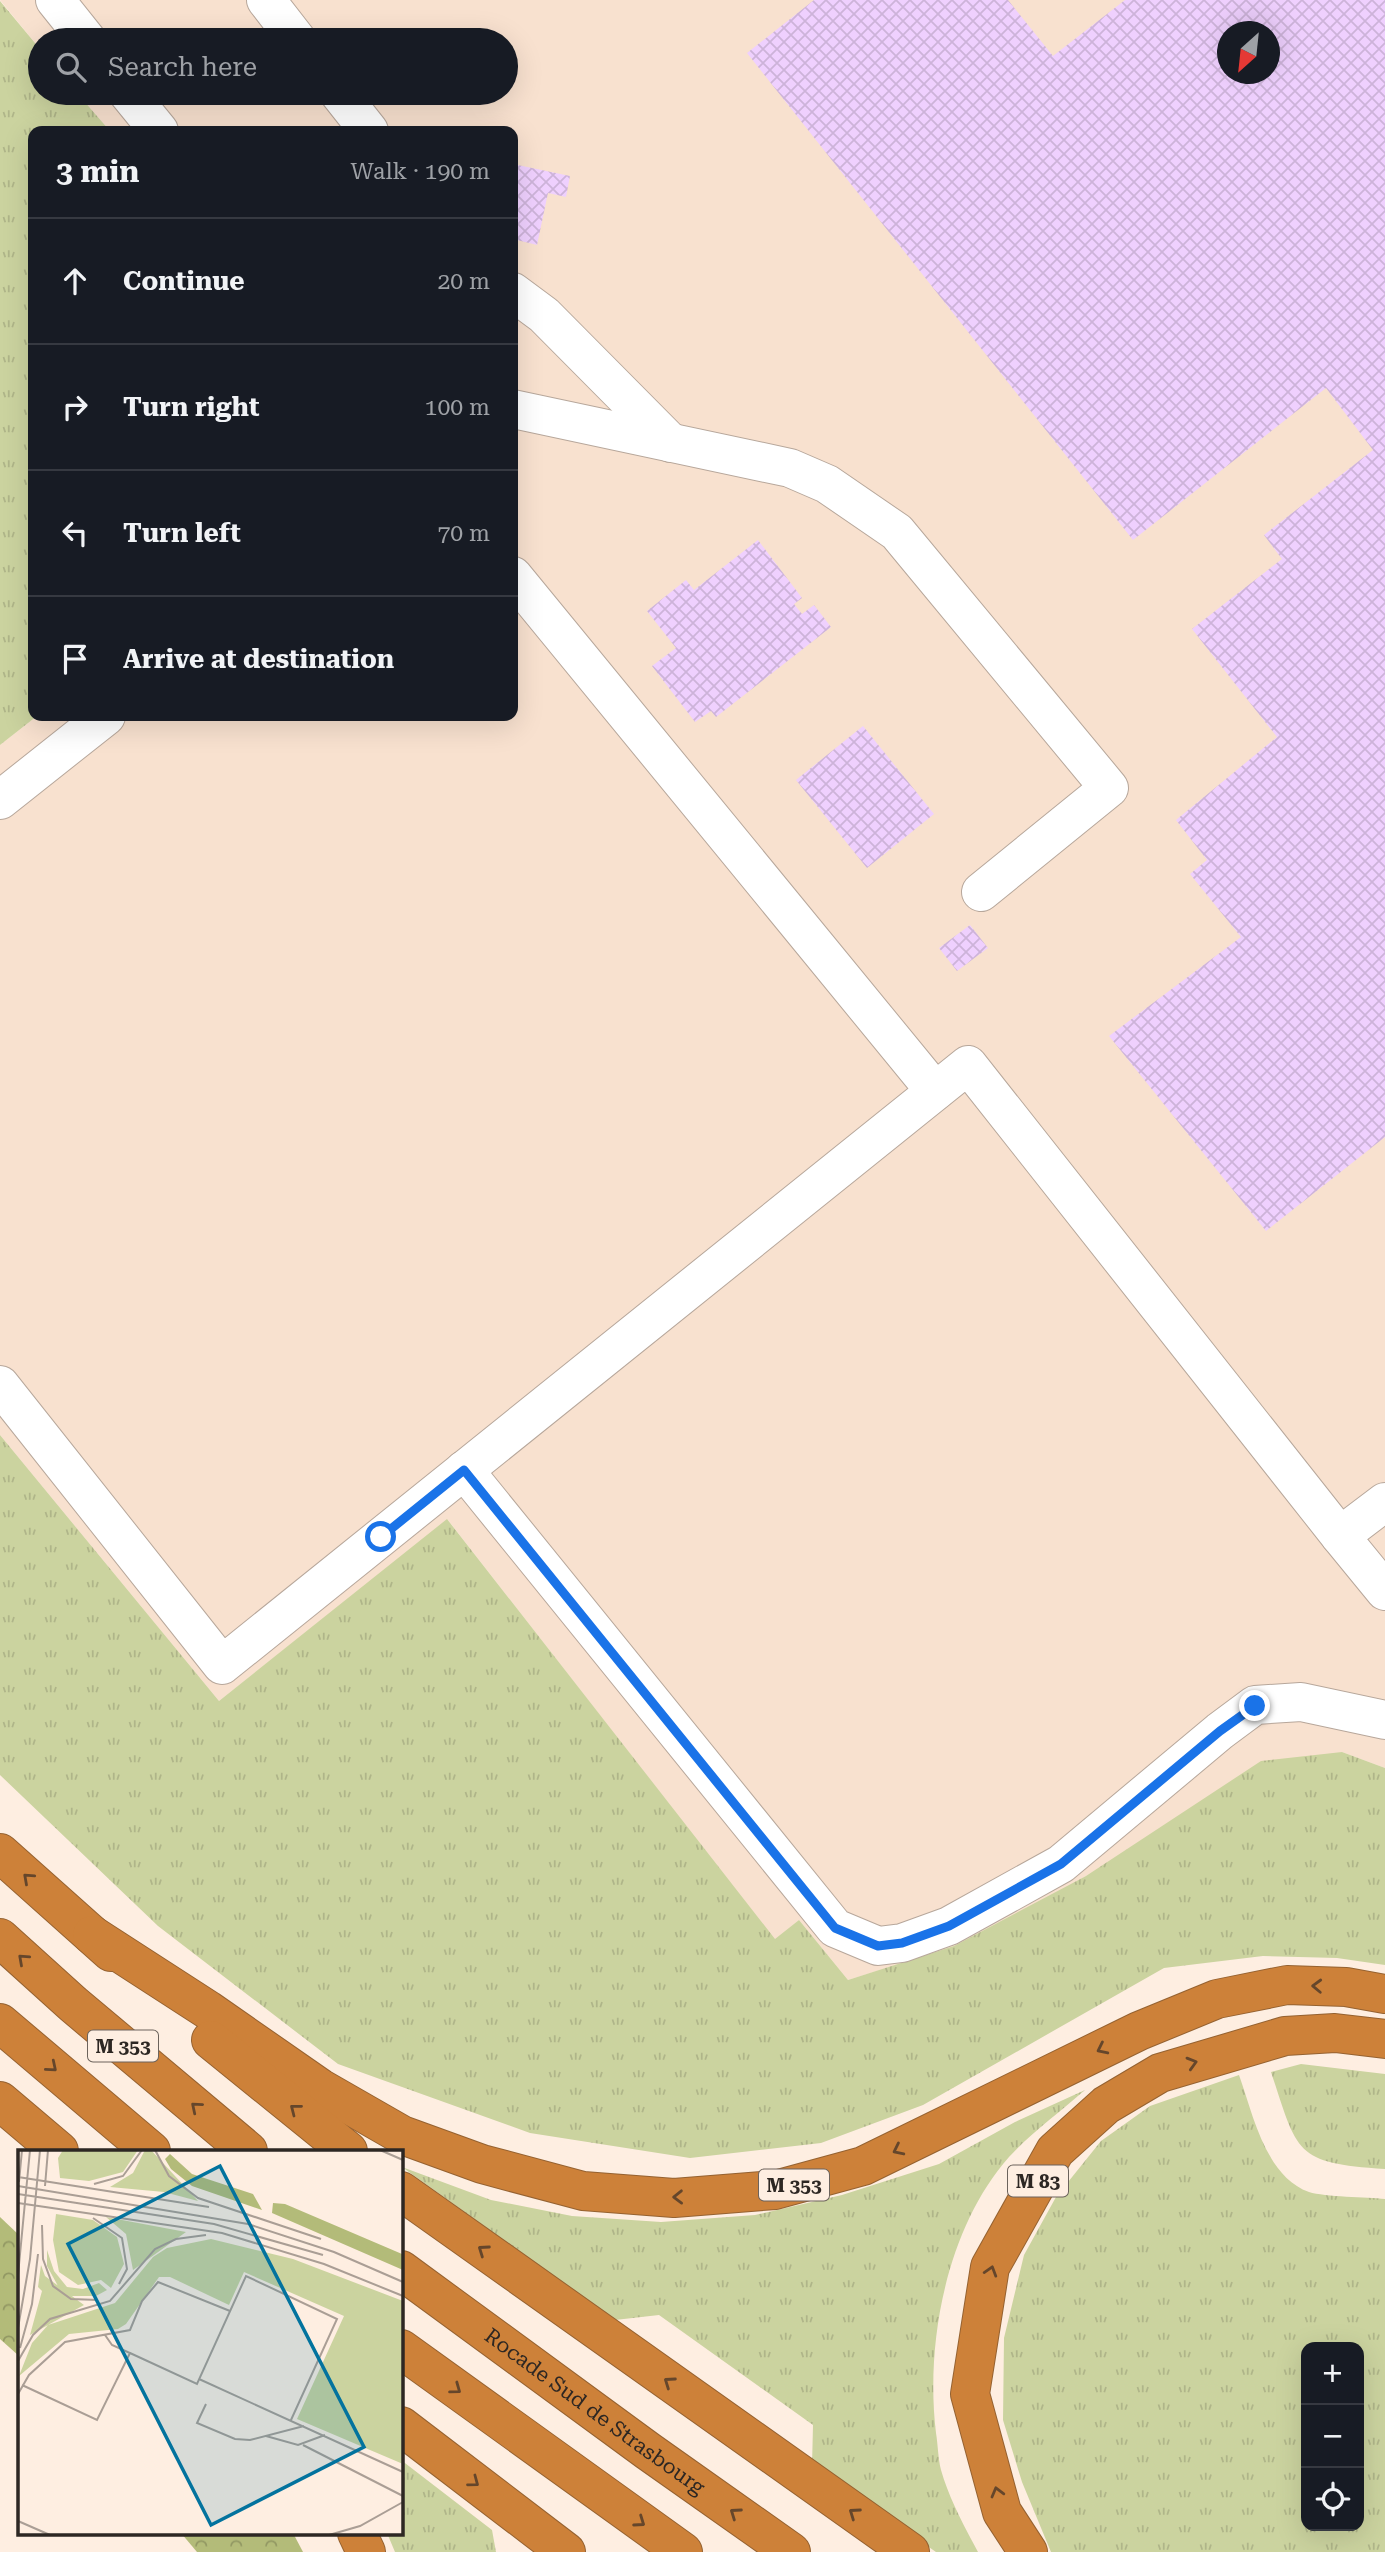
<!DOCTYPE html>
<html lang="en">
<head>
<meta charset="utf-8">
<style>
  :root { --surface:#171b24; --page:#242831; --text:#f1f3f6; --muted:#9ea1a6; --line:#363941 }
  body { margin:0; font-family:"Roboto Serif",serif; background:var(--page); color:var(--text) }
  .controls { position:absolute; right:21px; bottom:21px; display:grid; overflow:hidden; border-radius:14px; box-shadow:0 7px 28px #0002 }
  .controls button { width:63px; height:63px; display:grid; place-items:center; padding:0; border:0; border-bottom:2px solid var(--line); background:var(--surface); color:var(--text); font:35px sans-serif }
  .compass { position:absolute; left:1217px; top:21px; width:63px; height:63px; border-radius:50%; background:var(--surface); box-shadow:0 7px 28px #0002; rotate:207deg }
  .stop { position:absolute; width:21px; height:21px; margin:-16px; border:5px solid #1a73e8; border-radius:50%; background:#fff }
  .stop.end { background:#1a73e8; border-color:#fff; box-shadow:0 2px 7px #0008 }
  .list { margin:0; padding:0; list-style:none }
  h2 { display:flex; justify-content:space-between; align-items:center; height:91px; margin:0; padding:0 28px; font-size:30px }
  h2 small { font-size:23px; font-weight:400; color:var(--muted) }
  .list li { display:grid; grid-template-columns:46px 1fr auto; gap:21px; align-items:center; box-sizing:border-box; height:126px; padding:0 28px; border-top:2px solid var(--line) }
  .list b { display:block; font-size:26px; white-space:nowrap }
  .list em { font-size:23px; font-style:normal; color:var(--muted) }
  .icon { flex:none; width:38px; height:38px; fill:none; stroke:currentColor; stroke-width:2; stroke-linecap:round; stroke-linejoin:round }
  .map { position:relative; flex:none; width:1385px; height:2552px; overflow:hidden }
  .search { position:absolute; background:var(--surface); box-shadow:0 7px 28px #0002; left:28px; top:28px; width:490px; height:77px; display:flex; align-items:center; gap:18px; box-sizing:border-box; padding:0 24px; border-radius:38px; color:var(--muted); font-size:26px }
  .panel { position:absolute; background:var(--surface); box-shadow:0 7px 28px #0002; left:28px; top:126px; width:490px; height:595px; border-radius:14px }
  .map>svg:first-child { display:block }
  .built { fill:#f8e1cf; fill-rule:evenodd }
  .grass { fill:url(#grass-tufts); fill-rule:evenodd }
  .forest { fill:url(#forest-crowns) }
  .building { fill:url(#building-cross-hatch); fill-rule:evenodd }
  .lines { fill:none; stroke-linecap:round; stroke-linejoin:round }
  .minor-casing { stroke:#b7a79b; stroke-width:40 }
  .highway-casing { stroke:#956231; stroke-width:40 }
  .minor { stroke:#fff; stroke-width:38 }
  .highway { stroke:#cd8139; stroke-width:38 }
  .oneway { stroke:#65462b }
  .route { stroke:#1a73e8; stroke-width:9 }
  .labels { text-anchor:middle; stroke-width:7; stroke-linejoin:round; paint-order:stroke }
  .shield { fill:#feeee1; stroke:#6c635c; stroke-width:2 }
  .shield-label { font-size:19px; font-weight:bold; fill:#2d2723 }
  .street-label { font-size:21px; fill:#2d2723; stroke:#feeee1 }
  .inset-road { fill:none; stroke:#aa9e95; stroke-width:2 }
  .view { fill:#03739e; fill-opacity:0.15; stroke:#03739e; stroke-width:3.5 }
  .inset-edge { fill:none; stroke:#2d2723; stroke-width:3.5 }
</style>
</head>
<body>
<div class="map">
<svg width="1385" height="2552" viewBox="0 0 1385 2552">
  <defs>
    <pattern id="grass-tufts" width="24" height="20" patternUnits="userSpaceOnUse" patternTransform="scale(1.75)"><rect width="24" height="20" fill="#cbd39f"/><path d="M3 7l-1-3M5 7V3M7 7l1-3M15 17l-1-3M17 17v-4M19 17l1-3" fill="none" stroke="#afb589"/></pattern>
    <pattern id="forest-crowns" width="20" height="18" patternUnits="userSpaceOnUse" patternTransform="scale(1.75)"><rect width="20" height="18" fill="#b3bb79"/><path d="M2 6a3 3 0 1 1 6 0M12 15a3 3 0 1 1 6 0" fill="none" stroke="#929863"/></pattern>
    <pattern id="building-cross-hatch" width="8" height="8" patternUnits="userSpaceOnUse" patternTransform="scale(1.75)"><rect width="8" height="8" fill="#efd0fe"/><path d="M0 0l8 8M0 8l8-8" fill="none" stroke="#cdb3d9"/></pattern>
  </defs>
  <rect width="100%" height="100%" fill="#feeee1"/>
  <!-- built -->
  <path class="built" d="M0 0H1385V1768L1342 1752 1086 1876 973 1941 848 1980 799 1920 775 1940 448 1520 219 1701 0 1435V745L37 716H513V131H110L77 93H506V40H40V49ZM1228 32H1270V74H1228Z"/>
  <!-- grass -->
  <g class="grass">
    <polygon points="0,1 40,49 40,93 77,93 110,131 33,131 33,716 37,716 0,745"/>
    <polygon points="0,1435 219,1701 447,1519 775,1939 799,1920 848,1980 954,1946 1086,1876 1261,1761 1342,1752 1385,1768 1385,1965 1337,1958 1263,1956 1164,1968 923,2105 821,2143 690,2158 530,2133 338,2064 158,1926 0,1775"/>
    <path d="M1301 2064 1385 2074V2169C1294 2163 1298 2153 1271 2072Z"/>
    <path d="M1239 2075C1253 2114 1265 2176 1309 2192 1325 2197 1367 2197 1385 2199V2552H1051L1022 2482 1003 2420 1004 2338 1024 2255 1056 2197 1101 2141 1150 2106ZM1359 2347V2526H1306V2347Z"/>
    <path d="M1085 2090C1060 2112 1030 2134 1009 2157 947 2227 925 2342 936 2433 938 2445 938 2458 941 2470 949 2498 964 2526 978 2552H936L812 2466 813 2425 659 2315 615 2320 402 2167 491 2200 572 2216 661 2222 755 2215 842 2195 939 2164 1015 2122Z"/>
    <polygon points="401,2460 492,2530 496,2552 395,2552 387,2533 401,2533"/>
  </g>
  <!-- forest -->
  <g class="forest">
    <polygon points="0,2217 19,2235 19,2356 0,2339"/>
    <polygon points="181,2533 293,2533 303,2552 197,2552"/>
  </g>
  <!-- building -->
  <g class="building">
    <path d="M814 0H1008L1053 56 1125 0H1385V1137L1266 1231 1109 1036 1241 937 1190 874 1207 860 1176 820 1277 737 1192 629 1282 559 1264 535 1373 450 1326 388 1133 540 747 53ZM1228 32H1270V74H1228Z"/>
    <polygon points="513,164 570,176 566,197 548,193 537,245 513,239"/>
    <polygon points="758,540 802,598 794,604 802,614 814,605 831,627 716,717 711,711 695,722 652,666 676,648 647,611 686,580 694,590"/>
    <polygon points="863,726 934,814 867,868 796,780"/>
    <polygon points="970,925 988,948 957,971 939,948"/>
  </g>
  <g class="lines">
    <!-- minor casing -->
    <g class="minor-casing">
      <g id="minor">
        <polyline points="55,0 87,40"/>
        <polyline points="266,0 297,40"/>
        <polyline points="128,93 159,131"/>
        <polyline points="339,93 369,131"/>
        <polyline points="513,292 544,315 671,443"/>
        <polyline points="513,409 790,468 827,484 897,532 1109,788 981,892"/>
        <polyline points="513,576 935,1091"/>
        <polyline points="0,800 106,716"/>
        <polyline points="0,1385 222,1665 968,1065 1340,1536"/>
        <polyline points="464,1470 835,1928 878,1946 902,1943 949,1926 1061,1864 1220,1731 1255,1705 1301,1702 1385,1720"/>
        <polyline points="1385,1502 1340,1536 1385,1591"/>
      </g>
    </g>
    <!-- highway casing -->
    <g class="highway-casing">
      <g id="highway">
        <polyline points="0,1853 111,1952"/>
        <polyline points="92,1935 208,2010 320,2088 402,2135 482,2164 583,2191 674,2198 775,2190 863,2166 1139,2031 1217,1999 1287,1985 1346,1987 1385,1994"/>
        <polyline points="0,1938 73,2004 248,2151"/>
        <polyline points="0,2023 151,2151"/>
        <polyline points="211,2040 348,2151"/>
        <polyline points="0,2101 59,2151"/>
        <polyline points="401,2191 910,2552"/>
        <path id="s1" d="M401 2270 648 2451 791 2552"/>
        <polyline points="401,2349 683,2552"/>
        <polyline points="401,2426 566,2552"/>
        <polyline points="357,2533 366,2552"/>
        <polyline points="1028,2552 1002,2512 970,2394 990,2267 1055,2151 1106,2105 1160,2073 1285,2036 1335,2033 1385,2039"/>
      </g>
    </g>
    <!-- minor -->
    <use href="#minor" class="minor"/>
    <!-- highway -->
    <use href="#highway" class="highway"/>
  </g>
  <!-- one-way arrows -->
  <defs><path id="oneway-chevron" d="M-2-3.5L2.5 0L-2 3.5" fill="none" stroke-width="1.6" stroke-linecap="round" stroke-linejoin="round" transform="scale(1.75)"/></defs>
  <g class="oneway">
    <use href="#oneway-chevron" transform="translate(28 1878) rotate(-138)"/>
    <use href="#oneway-chevron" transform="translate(23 1959) rotate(-138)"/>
    <use href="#oneway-chevron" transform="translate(1317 1986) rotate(-178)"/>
    <use href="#oneway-chevron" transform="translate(1102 2049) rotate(154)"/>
    <use href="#oneway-chevron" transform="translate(1192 2063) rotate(-16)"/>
    <use href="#oneway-chevron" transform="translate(52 2067) rotate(40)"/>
    <use href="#oneway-chevron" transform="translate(196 2107) rotate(-140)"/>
    <use href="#oneway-chevron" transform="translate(295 2109) rotate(-142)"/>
    <use href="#oneway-chevron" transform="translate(898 2150) rotate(154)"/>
    <use href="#oneway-chevron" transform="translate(678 2197) rotate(179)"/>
    <use href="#oneway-chevron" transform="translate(483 2250) rotate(-145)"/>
    <use href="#oneway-chevron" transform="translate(991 2271) rotate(-73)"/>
    <use href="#oneway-chevron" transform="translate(669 2382) rotate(-145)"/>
    <use href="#oneway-chevron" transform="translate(456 2389) rotate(36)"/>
    <use href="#oneway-chevron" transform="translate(474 2482) rotate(37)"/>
    <use href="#oneway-chevron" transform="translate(997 2492) rotate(-105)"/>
    <use href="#oneway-chevron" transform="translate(735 2513) rotate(-145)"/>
    <use href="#oneway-chevron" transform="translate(854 2513) rotate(-145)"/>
    <use href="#oneway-chevron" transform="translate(640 2522) rotate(35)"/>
  </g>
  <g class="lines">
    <!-- route -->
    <polyline class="route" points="381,1537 464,1470 835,1928 878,1946 902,1943 949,1926 1061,1864 1220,1731 1255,1706"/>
  </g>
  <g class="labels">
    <!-- shield labels -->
    <g class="shield">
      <rect x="88" y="2030.5" width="70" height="31" rx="5"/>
      <rect x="1008" y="2165.5" width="60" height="31" rx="5"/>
      <rect x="759" y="2169.5" width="70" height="31" rx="5"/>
    </g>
    <g class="shield-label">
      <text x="123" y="2053">M 353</text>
      <text x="1038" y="2188">M 83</text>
      <text x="794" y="2192">M 353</text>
    </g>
    <!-- street labels -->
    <g class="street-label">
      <text dy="7" stroke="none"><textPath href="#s1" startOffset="240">Rocade Sud de Strasbourg</textPath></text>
    </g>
  </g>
  <!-- overview -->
  <g transform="translate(18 2150)">
    <rect width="385" height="385" fill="#feeee1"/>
    <path d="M45 0H120L105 22 71 31 42 28 40 8ZM127 0H133L180 51 146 42 92 37 115 23ZM38 64 75 70 99 87 106 114 93 138 83 130 60 135 41 122 35 90ZM88 67 168 82 115 120 108 84ZM193 89 275 109 385 151V314L279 269 326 166 226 122 211 155 152 127H141L108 174 100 179 51 184 1 226 14 193 30 175 97 153 135 107 149 98ZM29 100 36 121 49 137 65 139 81 133 89 140 78 146H54L40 136 29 116ZM23 115 27 126 66 155 12 185 24 141 20 137Z" fill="#cbd39f"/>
    <path d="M152 4 174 24 235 44 244 60 174 36 153 19 147 9ZM255 53 267 54 384 104 385 120 254 63Z" fill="#b3bb79"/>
    <path class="inset-road" d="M137 0 151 26 180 48 303 89M362 0 385 10M0 27 191 57M1 32 4 0M76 34 105 26 124 0M0 36 230 74 316 102 385 132M27 36 30 0M0 44 196 74 305 105M0 53 204 83 306 114 385 146M75 68 104 88 109 119 101 134M24 75 25 109 35 136 53 149 80 150M0 125 12 0M0 178 12 109 22 0M2 198 14 154 20 104M112 203 179 234 228 126 319 169 273 270M0 211 15 185 32 169 92 151 137 99 158 89 188 85M181 229 385 322M4 235 79 270 112 203 94 195 87 185M0 244 11 225 47 192 112 180 124 151 140 132 212 161M188 254 179 273 217 289 232 290 286 276M248 286 280 295 307 285M285 295 385 346M0 371 32 385M311 385 342 376 385 352"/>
    <path class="view" d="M202 16 346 297 193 375 50 94Z"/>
    <rect width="385" height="385" class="inset-edge"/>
  </g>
</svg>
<div class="controls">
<button>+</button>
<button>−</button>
<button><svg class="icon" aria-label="locate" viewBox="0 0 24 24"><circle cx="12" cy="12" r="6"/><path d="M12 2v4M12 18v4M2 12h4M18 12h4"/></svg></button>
</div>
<svg class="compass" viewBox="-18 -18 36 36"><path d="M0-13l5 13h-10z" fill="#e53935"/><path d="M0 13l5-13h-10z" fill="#9ea1a6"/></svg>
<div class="stop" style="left:381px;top:1537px"></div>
<div class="stop end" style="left:1255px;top:1706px"></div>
<div class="search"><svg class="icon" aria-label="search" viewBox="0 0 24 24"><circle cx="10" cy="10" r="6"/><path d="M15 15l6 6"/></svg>Search here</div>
<section class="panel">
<h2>3 min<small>Walk · 190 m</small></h2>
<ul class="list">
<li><svg class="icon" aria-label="ahead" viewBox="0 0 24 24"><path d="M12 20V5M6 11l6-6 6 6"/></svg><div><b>Continue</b></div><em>20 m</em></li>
<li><svg class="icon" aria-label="right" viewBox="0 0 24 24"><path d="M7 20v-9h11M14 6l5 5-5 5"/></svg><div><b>Turn right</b></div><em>100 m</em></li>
<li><svg class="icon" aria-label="left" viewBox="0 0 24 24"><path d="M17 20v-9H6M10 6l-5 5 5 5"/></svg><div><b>Turn left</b></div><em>70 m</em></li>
<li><svg class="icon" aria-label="arrive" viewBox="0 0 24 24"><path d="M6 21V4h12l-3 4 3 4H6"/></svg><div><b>Arrive at destination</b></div></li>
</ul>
</section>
</div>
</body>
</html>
